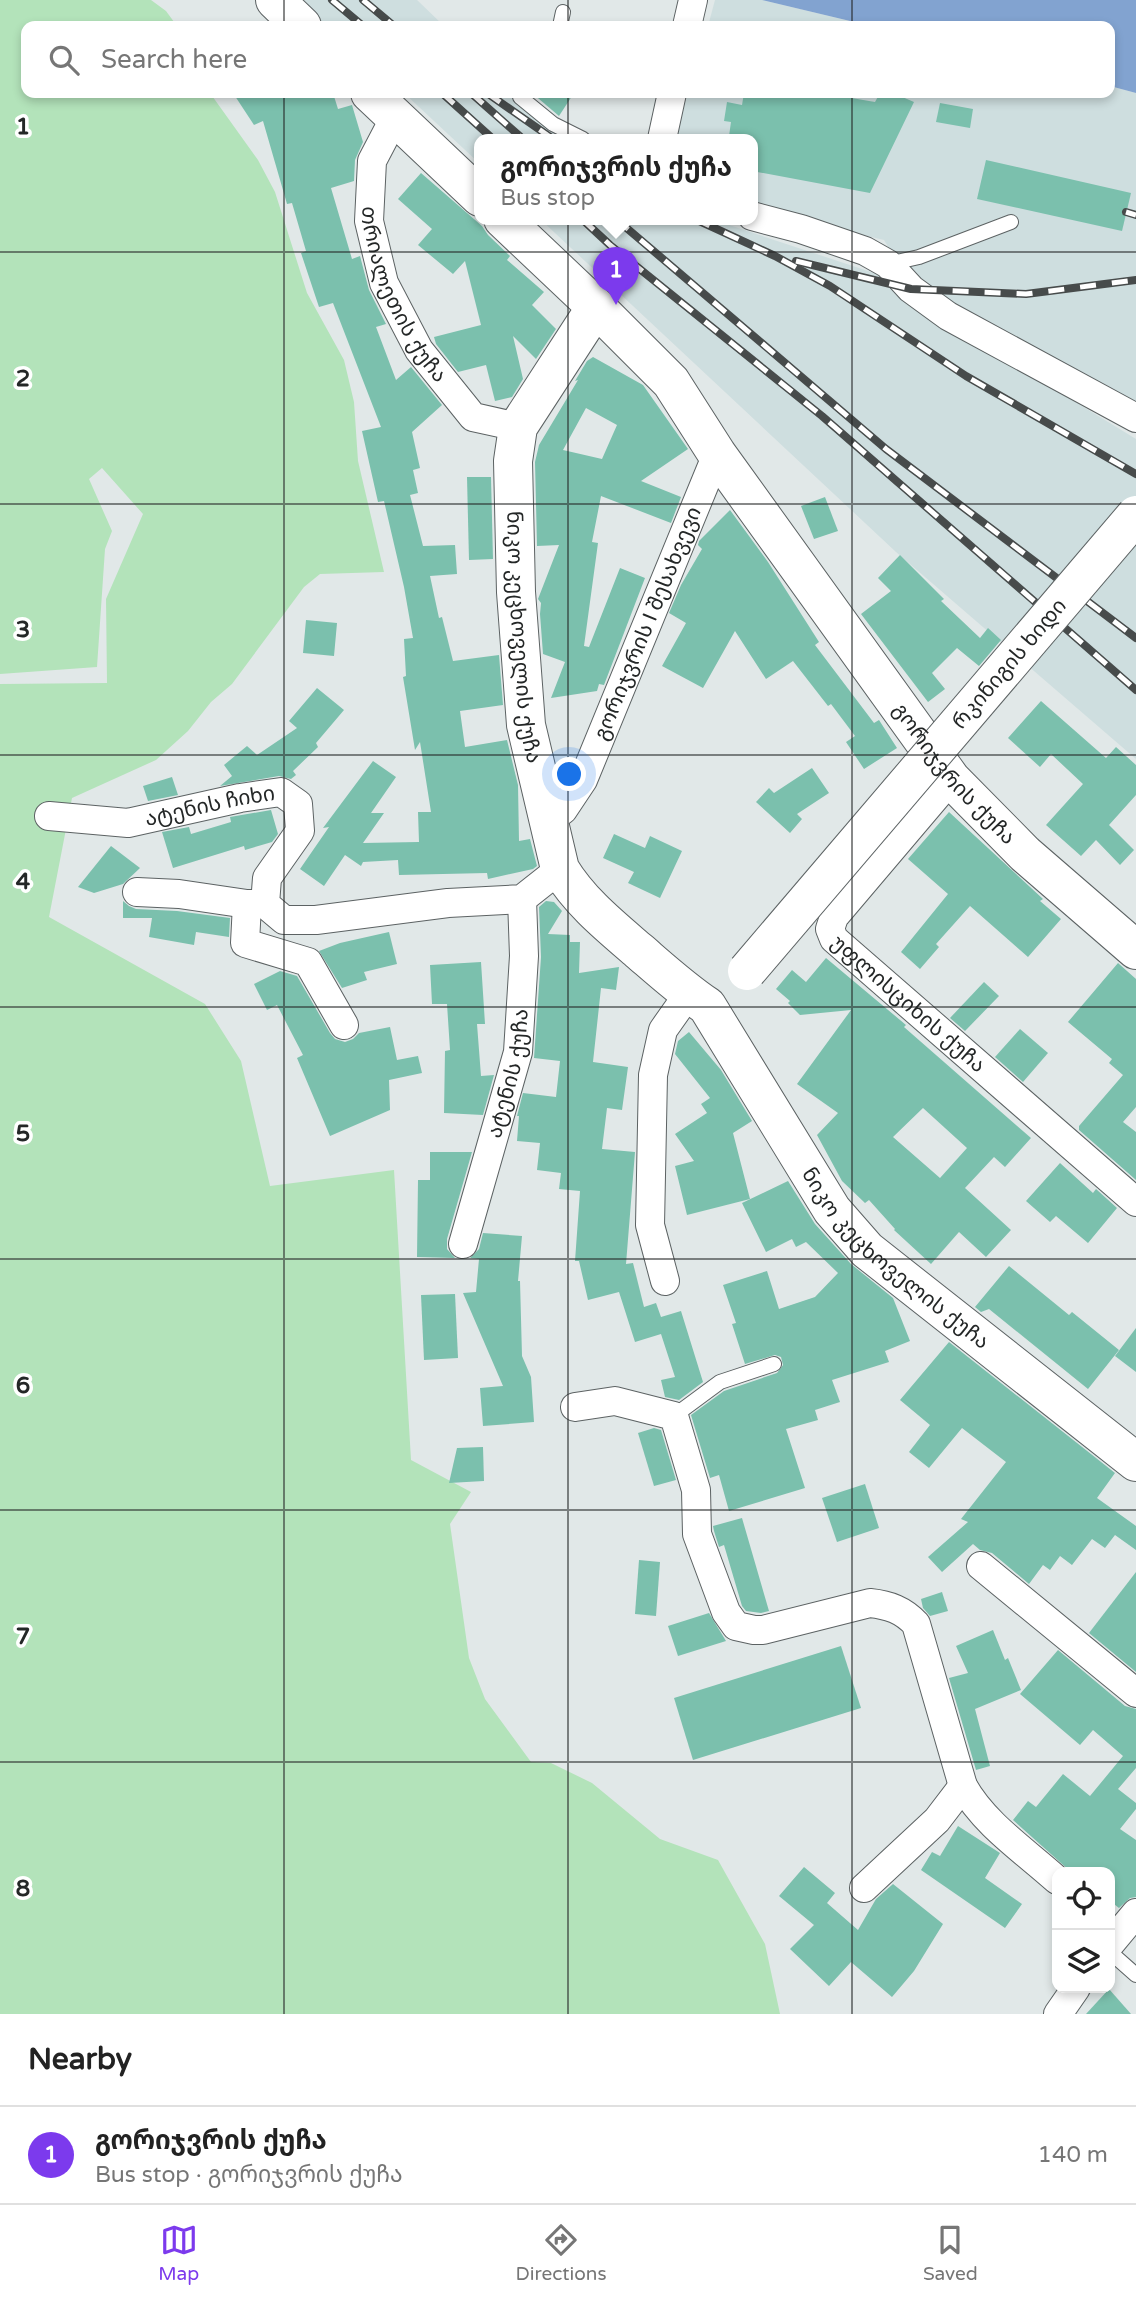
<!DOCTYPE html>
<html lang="en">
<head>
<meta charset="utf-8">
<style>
  :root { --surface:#fff; --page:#f6f6f6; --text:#222; --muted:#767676; --line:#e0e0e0; --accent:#7c3aed }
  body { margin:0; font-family:"Varela Round","Noto Sans Georgian",sans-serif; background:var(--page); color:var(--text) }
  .controls { position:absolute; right:21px; bottom:21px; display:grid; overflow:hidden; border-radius:14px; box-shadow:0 4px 10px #0003 }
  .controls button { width:63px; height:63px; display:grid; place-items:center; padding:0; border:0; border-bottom:2px solid var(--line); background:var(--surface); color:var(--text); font:35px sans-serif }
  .you { position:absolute; left:570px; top:775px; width:24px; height:24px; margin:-18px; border:5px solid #fff; border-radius:50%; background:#1a73e8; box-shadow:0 0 0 10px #1a73e833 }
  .badge { display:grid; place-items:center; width:46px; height:46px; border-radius:50%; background:var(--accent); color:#fff; font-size:23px; font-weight:700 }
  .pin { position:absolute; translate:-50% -58px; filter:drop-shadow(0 2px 4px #0008) }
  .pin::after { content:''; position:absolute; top:37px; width:24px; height:21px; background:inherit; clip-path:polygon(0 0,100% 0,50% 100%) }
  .popup { position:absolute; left:474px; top:134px; width:284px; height:91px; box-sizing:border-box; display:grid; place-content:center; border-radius:14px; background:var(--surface); filter:drop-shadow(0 2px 5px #0005); font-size:23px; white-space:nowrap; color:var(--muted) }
  .popup b { font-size:26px; color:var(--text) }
  .popup::after { content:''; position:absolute; left:50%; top:100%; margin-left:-14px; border:14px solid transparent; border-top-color:var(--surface) }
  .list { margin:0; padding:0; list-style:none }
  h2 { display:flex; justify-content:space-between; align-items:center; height:91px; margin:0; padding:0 28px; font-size:30px }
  h2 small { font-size:23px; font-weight:400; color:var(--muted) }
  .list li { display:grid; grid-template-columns:46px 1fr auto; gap:21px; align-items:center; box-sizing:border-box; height:98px; padding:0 28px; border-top:2px solid var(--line) }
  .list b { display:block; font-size:26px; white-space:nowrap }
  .list p { margin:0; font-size:23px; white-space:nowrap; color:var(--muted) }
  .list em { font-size:23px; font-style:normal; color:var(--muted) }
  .icon { flex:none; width:38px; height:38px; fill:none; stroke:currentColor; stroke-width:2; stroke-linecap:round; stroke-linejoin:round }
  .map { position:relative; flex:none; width:1136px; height:2014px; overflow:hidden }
  .search { position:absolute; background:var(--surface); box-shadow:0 4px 10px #0003; left:21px; right:21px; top:21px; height:77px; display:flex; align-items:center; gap:18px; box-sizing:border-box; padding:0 24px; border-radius:14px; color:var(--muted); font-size:26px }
  .sheet { height:189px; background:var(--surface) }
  nav { display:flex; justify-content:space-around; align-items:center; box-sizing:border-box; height:98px; border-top:2px solid var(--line); background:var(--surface); font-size:19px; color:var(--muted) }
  nav a { display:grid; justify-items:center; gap:4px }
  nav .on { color:var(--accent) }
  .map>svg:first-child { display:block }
  .built { fill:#cededf }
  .green { fill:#b3e3ba }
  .water { fill:#82a3d0 }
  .building { fill:#7bc0ad; fill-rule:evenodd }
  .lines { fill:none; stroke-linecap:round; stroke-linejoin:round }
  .service-casing { stroke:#5c6263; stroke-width:16 }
  .minor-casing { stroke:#5c6263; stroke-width:30 }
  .secondary-casing { stroke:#5c6263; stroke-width:40 }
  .service { stroke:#fff; stroke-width:14 }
  .minor { stroke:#fff; stroke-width:28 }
  .secondary { stroke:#fff; stroke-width:38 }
  .rail-casing { stroke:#474b4b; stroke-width:8 }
  .rail { stroke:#fff; stroke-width:5; stroke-dasharray:16; stroke-linecap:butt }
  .secondary-bridge-casing { stroke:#5c6263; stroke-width:40; stroke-linecap:butt }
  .secondary-bridge { stroke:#fff; stroke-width:38 }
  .grid { fill:none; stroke:#242727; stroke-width:2; stroke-opacity:0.55 }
  .labels { text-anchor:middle; stroke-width:7; stroke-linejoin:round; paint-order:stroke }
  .street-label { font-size:21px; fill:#242727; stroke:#fff }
  .grid-label { font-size:23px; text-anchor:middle; font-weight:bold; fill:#242727; stroke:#fff; stroke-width:7; stroke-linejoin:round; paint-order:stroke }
</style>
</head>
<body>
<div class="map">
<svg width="1136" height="2014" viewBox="0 0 1136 2014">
  <rect width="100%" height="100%" fill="#e1e8e8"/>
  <!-- built -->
  <g class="built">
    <polygon points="296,0 417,0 444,26 327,26"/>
    <polygon points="715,0 762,0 871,26 708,26"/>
    <polygon points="1110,86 1136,93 1136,411 909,281 884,240 753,208 752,139 675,139 688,93 1110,93"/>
    <polygon points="404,93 520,93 545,113 587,139 480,139 479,163"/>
    <polygon points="540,219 711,219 877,274 923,309 1136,439 1136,759 896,552"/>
  </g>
  <!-- green -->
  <polygon class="green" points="0,0 151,0 166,11 177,26 26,26 26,93 210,93 258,160 275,192 307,293 344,360 354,402 358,461 384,572 320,574 304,587 232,684 211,702 188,731 156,760 72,798 49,917 205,1004 241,1061 270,1186 394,1170 411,1460 471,1492 450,1524 469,1658 485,1699 531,1762 551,1763 592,1783 660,1839 718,1860 765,1944 780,2014 0,2014 0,684 107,683 106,599 143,514 102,468 89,479 112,531 105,549 97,667 0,674"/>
  <!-- water -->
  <polygon class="water" points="762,0 1136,0 1136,93 1110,86 1110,26 871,26"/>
  <!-- building -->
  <g class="building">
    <polygon points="233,93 333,93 338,109 352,105 363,142 355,160 354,181 331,188 352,259 360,256 369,290 386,324 376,327 396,380 411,367 442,405 412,432 420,468 413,470 418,493 410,495 423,546 455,545 457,574 430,576 439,618 442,617 453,661 499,655 503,705 460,711 465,747 507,740 518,785 519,841 530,839 537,866 533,869 488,879 487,873 399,875 398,860 363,862 361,866 345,855 324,886 300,869 329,827 323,828 373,761 396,777 371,813 384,813 363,843 419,842 418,812 431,812 420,742 415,750 403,677 406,676 404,639 413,638 404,587 384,501 378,502 362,431 381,427 333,303 319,307 301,253 306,251 292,203 287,204 263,121 254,125"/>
    <polygon points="532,93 574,93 559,116"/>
    <polygon points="744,93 822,93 875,102 880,93 893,93 914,102 870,193 752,171 752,139 733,139 733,137 729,136 731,122 724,121 727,102 742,105"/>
    <polygon points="940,103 973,109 970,128 936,122"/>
    <polygon points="986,160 1131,193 1122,231 977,199"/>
    <polygon points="421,173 482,226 488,235 510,256 507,260 544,292 532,305 556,329 536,359 513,336 523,379 512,397 495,401 486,365 458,372 436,344 434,337 481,325 465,261 453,274 418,245 432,229 398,199"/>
    <path d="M593 357 643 385 688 449 641 481 681 497 671 523 601 496 592 542 598 543 584 646 589 647 620 568 645 578 604 685 599 684 597 691 551 698 565 662 543 654 540 614 541 603 538 599 559 545 537 546 535 462 539 445 578 380 575 381 587 361ZM586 408 617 425 602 459 563 450Z"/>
    <polygon points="467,477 491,477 493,559 469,560"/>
    <polygon points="825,497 838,531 814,539 801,506"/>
    <polygon points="730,510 768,562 819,642 815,645 874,723 879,720 897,748 864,769 846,742 855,736 831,704 828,706 793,661 766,679 735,631 703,688 662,666 686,623 669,613 681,585 702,549 698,545 699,541"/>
    <polygon points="900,555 944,599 941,601 980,638 988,628 1001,640 979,666 957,648 932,673 945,689 928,702 861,614 891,591 878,578"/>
    <polygon points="306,620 337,623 334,656 303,653"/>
    <polygon points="317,688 344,710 316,743 318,747 293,771 296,775 291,779 279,776 220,786 232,776 224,765 247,746 257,755 297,728 289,721"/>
    <polygon points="1041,701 1106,758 1116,747 1136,765 1136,795 1109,825 1134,850 1120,865 1096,840 1081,856 1046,825 1083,784 1051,754 1040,767 1008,738"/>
    <polygon points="812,768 829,793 797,814 802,819 790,833 756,802 769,788 774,793"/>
    <polygon points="172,777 178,795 148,801 143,786"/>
    <polygon points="271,810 278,834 272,842 245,850 244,846 173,868 162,832 189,827 191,834 231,822 230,817"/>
    <polygon points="949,812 1043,899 1040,901 1061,919 1028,957 970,906 936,944 939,947 920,969 901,952 948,894 908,859"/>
    <polygon points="614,834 645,848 650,836 682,851 660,898 628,883 634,872 603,858"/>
    <polygon points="111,846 140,868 123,884 94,893 78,887"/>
    <polygon points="123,901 129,906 136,909 177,911 230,918 229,937 196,932 194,945 149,937 152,918 123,918"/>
    <polygon points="546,901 554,902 562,911 548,934 570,935 570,942 580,942 579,973 619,967 616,990 601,988 593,1062 628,1067 622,1110 607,1108 602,1149 635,1152 626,1264 633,1263 644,1307 656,1303 661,1317 681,1311 703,1382 679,1400 665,1397 661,1380 675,1377 661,1334 635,1342 619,1292 588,1300 579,1261 575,1261 580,1191 559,1189 561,1173 537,1170 540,1143 517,1141 519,1116 517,1116 523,1093 556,1097 560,1061 534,1058 541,957 539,907"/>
    <polygon points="389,932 397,964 364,972 367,980 342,988 319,951 340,943"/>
    <path d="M826 958 906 1025 904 1027 1031 1138 1005 1167 994 1157 965 1188 1011 1230 986 1257 959 1232 931 1264 894 1230 895 1229 869 1200 865 1203 842 1181 817 1135 838 1113 797 1084 851 1010 800 1015 788 1003 790 1001 776 989 792 970 806 982ZM923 1108 967 1148 940 1178 893 1137Z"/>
    <polygon points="481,962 485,1024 477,1024 481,1076 494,1075 483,1115 444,1113 445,1051 450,1050 447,1004 432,1004 430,965"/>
    <polygon points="1118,963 1136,979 1136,1107 1123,1122 1136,1132 1136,1180 1079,1130 1079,1126 1123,1075 1109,1063 1112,1059 1068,1022"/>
    <polygon points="280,971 297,976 330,1033 335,1039 345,1042 353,1039 359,1033 390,1027 397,1060 418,1056 422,1073 389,1080 390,1110 330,1136 297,1058 303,1055 277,1005 267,1010 254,984"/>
    <polygon points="984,982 999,996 965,1031 950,1018"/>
    <polygon points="1020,1029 1048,1053 1023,1082 995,1057"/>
    <polygon points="689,1032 721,1070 752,1121 733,1133 750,1199 687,1215 675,1166 694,1161 675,1134 707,1113 701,1104 710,1098 675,1054 678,1041"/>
    <polygon points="430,1152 472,1152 447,1239 447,1249 455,1258 417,1257 418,1180 430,1180"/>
    <polygon points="1060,1163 1093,1193 1096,1189 1117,1208 1088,1243 1056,1216 1050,1222 1026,1201"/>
    <polygon points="788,1181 815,1224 851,1264 893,1298 910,1341 885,1351 889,1362 832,1380 840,1402 815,1410 818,1420 786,1429 805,1488 729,1511 719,1475 710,1478 691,1415 724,1391 777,1373 783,1365 781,1357 775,1355 745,1364 732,1324 736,1323 723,1285 767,1271 779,1309 815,1297 838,1273 806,1242 796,1247 792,1239 766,1252 742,1203"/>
    <polygon points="483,1233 522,1236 518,1281 520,1281 522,1356 531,1377 534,1422 483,1426 480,1388 503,1386 463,1293 476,1292 479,1259 470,1258 479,1249"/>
    <polygon points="1009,1266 1069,1315 1072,1312 1119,1350 1088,1389 989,1309 981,1312 975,1307"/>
    <polygon points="455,1294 458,1358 424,1360 421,1295"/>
    <polygon points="1136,1328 1136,1372 1115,1356"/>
    <polygon points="949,1342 1115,1473 1097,1498 1136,1526 1136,1550 1115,1535 1105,1548 1092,1539 1072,1565 1060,1556 1050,1570 1043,1565 1029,1584 992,1553 980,1550 973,1544 942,1572 928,1557 968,1522 961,1519 1006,1462 962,1428 929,1468 909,1452 930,1425 900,1400"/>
    <polygon points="654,1428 661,1430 676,1480 654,1486 638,1433"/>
    <polygon points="483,1447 484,1481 449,1483 457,1448"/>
    <polygon points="865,1484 879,1528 837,1542 822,1498"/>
    <polygon points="742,1518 769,1611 761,1613 746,1611 742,1606 724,1545 719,1547 714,1531 713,1526"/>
    <polygon points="639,1560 660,1562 656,1616 635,1614"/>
    <polygon points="1136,1572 1136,1672 1089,1633"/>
    <polygon points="942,1592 948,1611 930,1616 923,1608 921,1599"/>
    <polygon points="709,1613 726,1641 678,1656 668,1626"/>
    <polygon points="993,1630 1005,1660 1008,1658 1021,1690 975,1709 990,1766 976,1770 949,1678 968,1673 956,1646"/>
    <polygon points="841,1646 861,1708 693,1760 674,1698"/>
    <polygon points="1058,1650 1125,1706 1136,1709 1136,1768 1118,1789 1136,1803 1136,1809 1120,1829 1136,1840 1136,1897 1130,1898 1119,1908 1110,1901 1110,1872 1071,1872 1013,1820 1028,1801 1036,1807 1063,1774 1090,1796 1123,1756 1093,1730 1080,1745 1020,1694"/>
    <polygon points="958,1826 1000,1853 985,1878 1022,1904 1005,1928 921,1870 932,1852 940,1856"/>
    <polygon points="804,1867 835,1893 827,1903 858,1930 876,1899 893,1884 943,1924 914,1971 892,1997 851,1962 829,1986 790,1949 814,1925 779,1896"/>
    <polygon points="1109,1989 1131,2014 1086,2014"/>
  </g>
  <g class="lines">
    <!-- service casing -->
    <g class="service-casing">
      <g id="service">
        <polyline points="560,26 563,12"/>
        <polyline points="523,93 520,97 553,124 583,139"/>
        <polyline points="888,264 919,257 1011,222"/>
        <polyline points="674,1416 720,1382 774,1364"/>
        <polyline points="1110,1952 1136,1975"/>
      </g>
    </g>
    <!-- minor casing -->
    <g class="minor-casing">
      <g id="minor">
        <polyline points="687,26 693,0"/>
        <path id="s1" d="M395 117 372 161 369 221 384 283 419 350 473 417 518 427"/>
        <polyline points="662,139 672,93"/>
        <polyline points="752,216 801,229 865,251 888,264 911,289 948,316 1136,418"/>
        <path id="s2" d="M951 779 834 917 830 929 834 939 1136 1202"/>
        <path id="s3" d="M49 816 128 823 240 798 281 792 298 804 300 831 267 878 265 904 284 920H316L448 903 522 899 560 869"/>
        <path id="s4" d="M548 821 563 810 583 780 717 454"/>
        <polyline points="137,892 179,894 247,904 265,904"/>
        <polyline points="247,904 245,943 308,962 344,1025"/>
        <path id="s5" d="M463 1244 518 1052 524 956 522 899"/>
        <polyline points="665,1281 650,1225 653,1075 663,1030 689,993"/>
        <path d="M575 1407 615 1401 674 1416 696 1490 697 1534 726 1612 736 1626 754 1630H763L870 1603C889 1605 903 1610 916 1624L963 1786C984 1824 1025 1851 1057 1880"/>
        <polyline points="981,1566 1136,1693"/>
        <polyline points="864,1888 937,1820 963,1786"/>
        <polyline points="1110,1944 1136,1913"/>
        <polyline points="1058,2014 1076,1988"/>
      </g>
    </g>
    <!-- secondary casing -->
    <g class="secondary-casing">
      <g id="secondary">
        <polyline points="275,0 302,26"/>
        <polyline points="370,93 480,197"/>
        <path id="s6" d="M503 219 596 307 671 382 717 454 951 779 1025 854 1136 950"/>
        <path id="s7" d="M596 307 518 427 513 461 516 592 526 725 560 869C580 902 610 926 639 951 661 970 683 990 707 1006L832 1210 867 1250 1136 1462"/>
      </g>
    </g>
    <!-- service -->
    <use href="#service" class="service"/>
    <!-- minor -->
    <use href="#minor" class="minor"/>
    <!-- secondary -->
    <use href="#secondary" class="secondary"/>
    <!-- rail casing -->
    <g class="rail-casing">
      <g id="rail">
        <polyline points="332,0 363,26"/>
        <polyline points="363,0 394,26"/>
        <polyline points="442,93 493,139"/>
        <polyline points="471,93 523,139"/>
        <polyline points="487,93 553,139"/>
        <polyline points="1126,212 1136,215"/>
        <polyline points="582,219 610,245 822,416 1136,690"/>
        <polyline points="616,219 886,449 1136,638"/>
        <polyline points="695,219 775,256 830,286 966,376 1136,474"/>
        <polyline points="796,261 911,289 1026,294 1136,280"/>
      </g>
    </g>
    <!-- rail -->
    <use href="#rail" class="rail"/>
    <!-- secondary-bridge casing -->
    <g class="secondary-bridge-casing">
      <g id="secondary-bridge">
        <path id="s8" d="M747 971 1136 515"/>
      </g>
    </g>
    <!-- secondary-bridge -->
    <use href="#secondary-bridge" class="secondary-bridge"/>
  </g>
  <!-- grid -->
  <path class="grid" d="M284 0V26M568 0V26M852 0V26M284 93V2014M568 93V2014M852 93V2014M0 252H1136M0 504H1136M0 755H1136M0 1007H1136M0 1259H1136M0 1510H1136M0 1762H1136"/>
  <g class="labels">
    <!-- street labels -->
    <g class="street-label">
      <text dy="7" stroke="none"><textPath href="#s1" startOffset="191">თრიალეთის ქუჩა</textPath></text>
      <text dy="7" stroke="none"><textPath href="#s4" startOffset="224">გორიჯვრის I შესახვევი</textPath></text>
      <text dy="7" stroke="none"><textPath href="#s7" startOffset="354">ნიკო კეცხოველის ქუჩა</textPath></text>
      <text dy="7" stroke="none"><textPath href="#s8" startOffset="404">რკინიგის ხიდი</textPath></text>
      <text dy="7" stroke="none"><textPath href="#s6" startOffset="718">გორიჯვრის ქუჩა</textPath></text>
      <text dy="7" stroke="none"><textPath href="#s3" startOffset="163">ატენის ჩიხი</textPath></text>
      <text dy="7" stroke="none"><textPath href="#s2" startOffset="303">უფლისციხის ქუჩა</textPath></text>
      <text dy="7" stroke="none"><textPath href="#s5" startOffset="177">ატენის ქუჩა</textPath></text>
      <text dy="7" stroke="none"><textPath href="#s7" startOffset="1110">ნიკო კეცხოველის ქუჩა</textPath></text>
    </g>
  </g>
  <g class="grid-label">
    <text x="23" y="134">1</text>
    <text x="23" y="386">2</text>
    <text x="23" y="637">3</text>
    <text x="23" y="889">4</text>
    <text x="23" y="1141">5</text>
    <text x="23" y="1393">6</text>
    <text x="23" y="1644">7</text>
    <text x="23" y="1896">8</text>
  </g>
</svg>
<div class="controls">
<button><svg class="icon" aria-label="locate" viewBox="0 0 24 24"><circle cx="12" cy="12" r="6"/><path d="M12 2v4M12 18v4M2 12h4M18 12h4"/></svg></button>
<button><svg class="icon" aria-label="layers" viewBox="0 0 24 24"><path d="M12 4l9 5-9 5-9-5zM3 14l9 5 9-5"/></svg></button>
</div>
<div class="you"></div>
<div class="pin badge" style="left:616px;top:305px">1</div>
<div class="popup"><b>გორიჯვრის ქუჩა</b>Bus stop</div>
<div class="search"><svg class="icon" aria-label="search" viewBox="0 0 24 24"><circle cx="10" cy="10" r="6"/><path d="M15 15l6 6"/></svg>Search here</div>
</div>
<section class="sheet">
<h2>Nearby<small></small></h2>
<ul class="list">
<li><span class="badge">1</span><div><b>გორიჯვრის ქუჩა</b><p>Bus stop · გორიჯვრის ქუჩა</p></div><em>140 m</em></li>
</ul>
</section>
<nav>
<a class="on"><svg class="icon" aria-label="map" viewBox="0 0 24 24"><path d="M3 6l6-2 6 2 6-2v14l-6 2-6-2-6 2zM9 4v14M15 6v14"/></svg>Map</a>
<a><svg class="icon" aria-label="directions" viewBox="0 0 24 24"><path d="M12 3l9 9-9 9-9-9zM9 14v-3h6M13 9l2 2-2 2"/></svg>Directions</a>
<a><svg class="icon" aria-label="saved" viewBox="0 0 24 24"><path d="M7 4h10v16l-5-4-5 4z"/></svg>Saved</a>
</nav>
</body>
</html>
